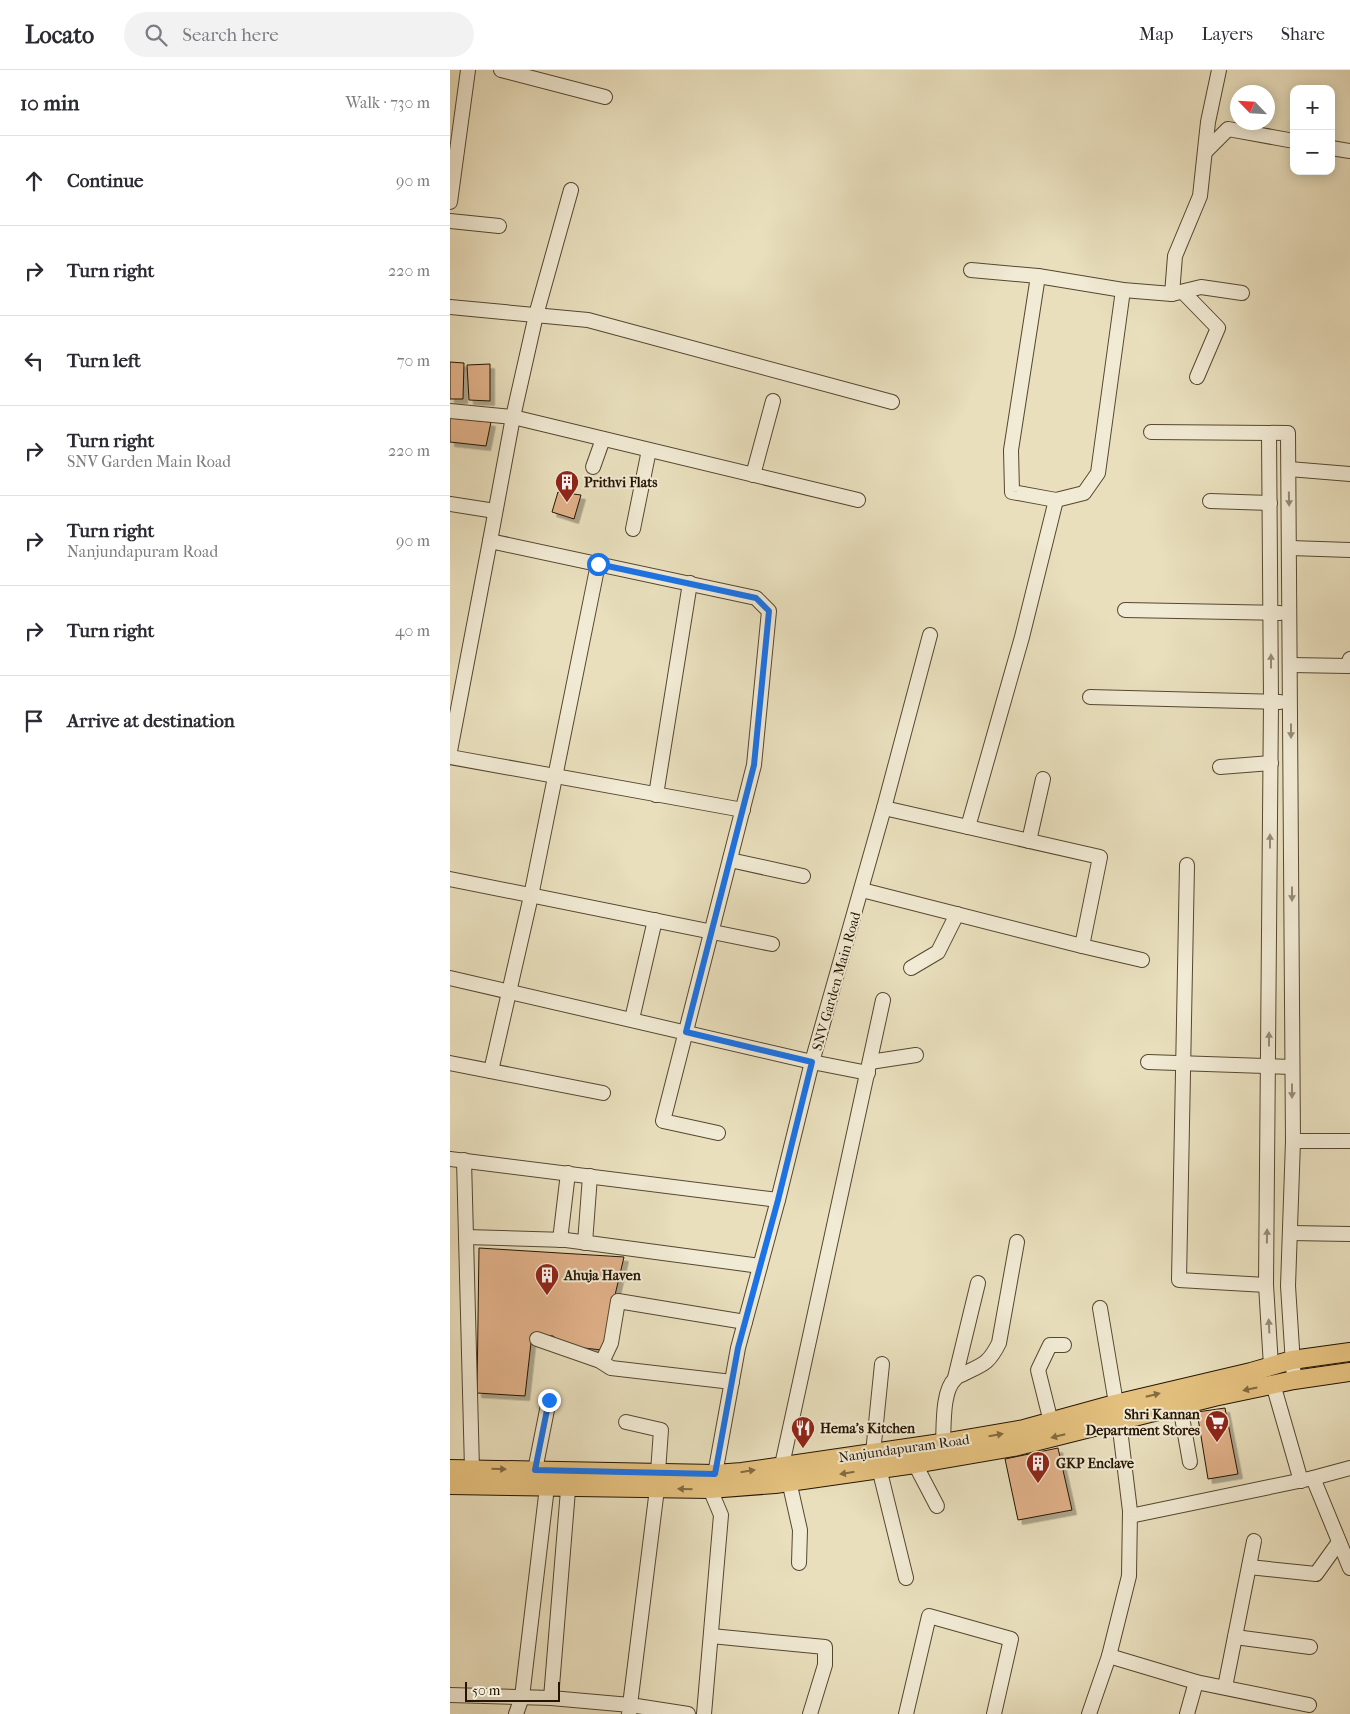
<!DOCTYPE html>
<html lang="en">
<head>
<meta charset="utf-8">
<style>
  :root { --surface:#fff; --page:#f2f2f3; --text:#2b2b33; --muted:#7c7c81; --line:#e1e1e2 }
  body { margin:0; font-family:"IM FELL French Canon",serif; background:var(--page); color:var(--text) }
  .controls { position:absolute; right:15px; top:15px; display:grid; overflow:hidden; border-radius:10px; box-shadow:0 2px 12px #0003 }
  .controls button { width:45px; height:45px; display:grid; place-items:center; padding:0; border:0; border-bottom:1px solid var(--line); background:var(--surface); color:var(--text); font:25px sans-serif }
  .compass { position:absolute; left:780px; top:15px; width:45px; height:45px; border-radius:50%; background:var(--surface); box-shadow:0 2px 12px #0003; rotate:295deg }
  .scale { position:absolute; left:15px; bottom:12px; width:95px; box-sizing:border-box; padding-left:5px; border:2px solid #241401; border-top:0; font-size:14px; line-height:18px; white-space:nowrap; color:#241401; -webkit-text-stroke:4px #f1ead4; paint-order:stroke }
  .stop { position:absolute; width:15px; height:15px; margin:-11px; border:4px solid #1a73e8; border-radius:50%; background:#fff }
  .stop.end { background:#1a73e8; border-color:#fff; box-shadow:0 1px 5px #0008 }
  .list { margin:0; padding:0; list-style:none }
  h2 { display:flex; justify-content:space-between; align-items:center; height:65px; margin:0; padding:0 20px; font-size:21px }
  h2 small { font-size:16px; font-weight:400; color:var(--muted) }
  .list li { display:grid; grid-template-columns:32px 1fr auto; gap:15px; align-items:center; box-sizing:border-box; height:90px; padding:0 20px; border-top:1px solid var(--line) }
  .list b { display:block; font-size:19px; white-space:nowrap }
  .list p { margin:0; font-size:16px; white-space:nowrap; color:var(--muted) }
  .list em { font-size:16px; font-style:normal; color:var(--muted) }
  .icon { flex:none; width:28px; height:28px; fill:none; stroke:currentColor; stroke-width:2; stroke-linecap:round; stroke-linejoin:round }
  .map { position:relative; flex:none; width:900px; height:1644px; overflow:hidden }
  header { display:flex; align-items:center; gap:30px; box-sizing:border-box; height:70px; padding:0 25px; background:var(--surface); border-bottom:1px solid var(--line) }
  header strong { font-size:24px }
  nav { display:flex; gap:28px; margin-inline-start:auto; font-size:18px }
  .search { width:350px; height:45px; background:var(--page); display:flex; align-items:center; gap:12px; box-sizing:border-box; padding:0 18px; border-radius:28px; color:var(--muted); font-size:19px }
  main { display:flex }
  aside { flex:1; background:var(--surface) }
  .map>svg:first-child { display:block }
  .building { fill:#e1b189; stroke:#241401; filter:url(#shadow) }
  .lines { fill:none; stroke-linecap:round; stroke-linejoin:round }
  .minor-casing { stroke:#554730; stroke-width:16 }
  .major-casing { stroke:#241401; stroke-width:20 }
  .minor { stroke:#f1ead4; stroke-width:14 }
  .major { stroke:#e4c07e; stroke-width:18 }
  .oneway { fill:#958a75 }
  .oneway2 { fill:#846a40 }
  .route { stroke:#1a73e8; stroke-width:6 }
  .labels { text-anchor:middle; stroke-width:4; stroke-linejoin:round; paint-order:stroke }
  .poi-label { font-size:14px; font-weight:bold; fill:#241401; stroke:#f1ead4; text-anchor:start }
  .street-label { font-size:14px; fill:#241401; stroke:#f1ead4 }
</style>
</head>
<body>
<header>
<strong>Locato</strong>
<div class="search"><svg class="icon" aria-label="search" viewBox="0 0 24 24"><circle cx="10" cy="10" r="6"/><path d="M15 15l6 6"/></svg>Search here</div>
<nav><a>Map</a><a>Layers</a><a>Share</a></nav>
</header>
<main>
<aside>
<h2>10 min<small>Walk · 730 m</small></h2>
<ul class="list">
<li><svg class="icon" aria-label="ahead" viewBox="0 0 24 24"><path d="M12 20V5M6 11l6-6 6 6"/></svg><div><b>Continue</b></div><em>90 m</em></li>
<li><svg class="icon" aria-label="right" viewBox="0 0 24 24"><path d="M7 20v-9h11M14 6l5 5-5 5"/></svg><div><b>Turn right</b></div><em>220 m</em></li>
<li><svg class="icon" aria-label="left" viewBox="0 0 24 24"><path d="M17 20v-9H6M10 6l-5 5 5 5"/></svg><div><b>Turn left</b></div><em>70 m</em></li>
<li><svg class="icon" aria-label="right" viewBox="0 0 24 24"><path d="M7 20v-9h11M14 6l5 5-5 5"/></svg><div><b>Turn right</b><p>SNV Garden Main Road</p></div><em>220 m</em></li>
<li><svg class="icon" aria-label="right" viewBox="0 0 24 24"><path d="M7 20v-9h11M14 6l5 5-5 5"/></svg><div><b>Turn right</b><p>Nanjundapuram Road</p></div><em>90 m</em></li>
<li><svg class="icon" aria-label="right" viewBox="0 0 24 24"><path d="M7 20v-9h11M14 6l5 5-5 5"/></svg><div><b>Turn right</b></div><em>40 m</em></li>
<li><svg class="icon" aria-label="arrive" viewBox="0 0 24 24"><path d="M6 21V4h12l-3 4 3 4H6"/></svg><div><b>Arrive at destination</b></div></li>
</ul>
</aside>
<div class="map">
<svg width="900" height="1644" viewBox="0 0 900 1644">
  <defs>
    <filter id="shadow"><feDropShadow dx="4.5" dy="4.5" stdDeviation="0" flood-color="#0004"/></filter>
  </defs>
  <rect width="100%" height="100%" fill="#e9dfbd"/>
  <filter id="stains"><feTurbulence type="fractalNoise" baseFrequency=".004" numOctaves="4"/><feColorMatrix values="0 0 0 0 .2 0 0 0 0 .09 0 0 0 0 .02 0 0 0 .5 -.17"/></filter>
  <radialGradient id="worn" r=".72"><stop offset=".6" stop-color="#630" stop-opacity="0"/><stop offset="1" stop-color="#630" stop-opacity=".3"/></radialGradient>
  <!-- building -->
  <g class="building">
    <polygon points="0,292 14,293 13,329 0,329"/>
    <polygon points="40,294 40,331 19,330 17,295"/>
    <polygon points="0,348 41,352 36,376 0,372"/>
    <polygon points="108,422 131,425 124,449 102,442"/>
    <polygon points="29,1178 174,1187 152,1280 116,1276 103,1266 82,1264 75,1326 27,1323"/>
    <polygon points="775,1338 788,1404 758,1409 747,1342"/>
    <polygon points="608,1378 622,1440 568,1450 555,1389"/>
  </g>
  <g class="lines">
    <!-- minor casing -->
    <g class="minor-casing">
      <g id="minor">
        <polyline points="51,0 155,27"/>
        <polyline points="881,78 900,81"/>
        <polyline points="755,82 778,59 844,71"/>
        <polyline points="0,132 18,0"/>
        <polyline points="0,151 49,156"/>
        <polyline points="521,200 588,206 673,220 722,224 751,217 792,223"/>
        <polyline points="588,206 561,380 562,422 606,430 634,423 648,403 673,220"/>
        <polyline points="733,222 768,258 747,307"/>
        <polyline points="722,224 725,186 750,126 758,52 769,0"/>
        <polyline points="0,237 138,250 442,332"/>
        <polyline points="0,341 63,347 408,430"/>
        <polyline points="701,362 838,363 843,1071 838,1216 844,1310"/>
        <polyline points="819,363 821,631 816,1215 821,1296"/>
        <polyline points="143,397 153,369"/>
        <polyline points="839,399 900,404"/>
        <polyline points="303,405 323,331"/>
        <polyline points="760,431 820,433"/>
        <polyline points="0,434 45,441"/>
        <polyline points="183,459 199,380"/>
        <polyline points="40,471 63,347 86,245 121,120"/>
        <polyline points="840,478 900,480"/>
        <polyline points="675,540 830,543"/>
        <polyline points="841,595 898,596 900,589"/>
        <polyline points="640,627 830,632"/>
        <polyline points="0,681 40,471 306,528 319,541 304,695 213,1051 268,1063"/>
        <polyline points="0,687 293,740"/>
        <polyline points="770,697 821,693"/>
        <polyline points="206,725 240,513"/>
        <polyline points="434,738 650,787 632,876 692,890"/>
        <polyline points="518,757 572,567 606,430"/>
        <polyline points="579,771 593,709"/>
        <polyline points="280,790 353,806"/>
        <polyline points="737,795 729,1210 816,1215"/>
        <polyline points="0,809 322,874"/>
        <polyline points="412,820 632,876"/>
        <polyline points="461,898 488,882 507,844"/>
        <polyline points="0,908 362,992 418,1003"/>
        <polyline points="182,949 205,850"/>
        <polyline points="420,992 466,985"/>
        <polyline points="698,992 842,997"/>
        <polyline points="0,993 153,1023"/>
        <polyline points="41,1001 81,826 148,494"/>
        <polyline points="843,1071 900,1071"/>
        <polyline points="0,1089 328,1130"/>
        <polyline points="14,1090 22,1399"/>
        <polyline points="840,1163 900,1164"/>
        <polyline points="16,1167 116,1170 310,1196"/>
        <polyline points="110,1170 118,1103"/>
        <polyline points="135,1173 140,1106"/>
        <polyline points="87,1269 150,1291 161,1298 282,1312"/>
        <polyline points="152,1292 161,1273 168,1231 295,1252"/>
        <polyline points="505,1308 528,1213"/>
        <polyline points="823,1314 851,1411"/>
        <polyline points="730,1336 740,1392"/>
        <polyline points="176,1352 211,1360 208,1402"/>
        <polyline points="601,1352 588,1300 600,1275 614,1275"/>
        <path d="M493 1373C494 1356 492 1321 505 1309 507 1306 512 1305 515 1303 534 1294 539 1293 549 1273L567 1172"/>
        <polyline points="423,1383 432,1294"/>
        <polyline points="465,1394 487,1436"/>
        <polyline points="332,1395 433,930"/>
        <polyline points="429,1398 456,1508"/>
        <polyline points="85,1400 99,1330"/>
        <polyline points="265,1404 288,1278 328,1130 362,992 434,738 480,565"/>
        <polyline points="119,1408 101,1628 180,1635 179,1644"/>
        <polyline points="863,1408 900,1398"/>
        <polyline points="339,1411 350,1460 349,1493"/>
        <polyline points="207,1419 180,1635 238,1644"/>
        <polyline points="680,1446 863,1408 900,1498"/>
        <polyline points="799,1497 866,1504 889,1472"/>
        <polyline points="261,1566 375,1577 375,1595 360,1644"/>
        <polyline points="785,1567 860,1577"/>
        <polyline points="659,1586 746,1612 737,1644"/>
        <polyline points="746,1612 859,1635"/>
        <polyline points="775,1617 804,1471"/>
        <polyline points="0,1625 101,1628"/>
        <polyline points="66,1644 72,1627 97,1417"/>
        <polyline points="254,1644 271,1445 260,1419"/>
        <polyline points="456,1644 479,1546 561,1569 544,1644"/>
        <polyline points="639,1644 659,1586 679,1506 680,1441 669,1351 650,1238"/>
      </g>
    </g>
    <!-- major casing -->
    <g class="major-casing">
      <g id="major">
        <polyline points="0,1399 265,1404 292,1402 498,1372 574,1359 665,1334 801,1302 842,1290 900,1282"/>
        <polyline points="0,1415 260,1419 325,1414 465,1394 564,1377 764,1327 844,1310 900,1302"/>
      </g>
    </g>
    <!-- minor -->
    <use href="#minor" class="minor"/>
    <!-- major -->
    <use href="#major" class="major"/>
  </g>
  <!-- one-way arrows -->
  <defs><path id="oneway-solid" d="M-6-.8H1V-3.2L6.5 0L1 3.2V.8H-6Z" transform="scale(1.25)"/></defs>
  <g class="oneway">
    <use href="#oneway-solid" transform="translate(839 429) rotate(89)"/>
    <use href="#oneway-solid" transform="translate(821 591) rotate(-90)"/>
    <use href="#oneway-solid" transform="translate(841 661) rotate(90)"/>
    <use href="#oneway-solid" transform="translate(820 771) rotate(-90)"/>
    <use href="#oneway-solid" transform="translate(842 824) rotate(90)"/>
    <use href="#oneway-solid" transform="translate(819 969) rotate(-90)"/>
    <use href="#oneway-solid" transform="translate(842 1021) rotate(90)"/>
    <use href="#oneway-solid" transform="translate(817 1166) rotate(-89)"/>
    <use href="#oneway-solid" transform="translate(819 1256) rotate(-93)"/>
  </g>
  <g class="oneway2">
    <use href="#oneway-solid" transform="translate(800 1319) rotate(168)"/>
    <use href="#oneway-solid" transform="translate(703 1325) rotate(-14)"/>
    <use href="#oneway-solid" transform="translate(546 1365) rotate(-10)"/>
    <use href="#oneway-solid" transform="translate(608 1366) rotate(166)"/>
    <use href="#oneway-solid" transform="translate(49 1399) rotate(2)"/>
    <use href="#oneway-solid" transform="translate(298 1401) rotate(-9)"/>
    <use href="#oneway-solid" transform="translate(397 1403) rotate(171)"/>
    <use href="#oneway-solid" transform="translate(235 1419) rotate(-179)"/>
  </g>
  <g class="lines">
    <!-- route -->
    <polyline class="route" points="99,1330 85,1400 265,1404 288,1278 328,1130 362,992 236,962 304,695 319,541 306,528 148,494"/>
  </g>
  <!-- icons -->
  <defs>
    <g id="building-pin" transform="scale(1.25)"><path d="M0 17L-7.5 6A9.5 9.5 0 1 1 7.5 6Z" fill="#8f2418" stroke="#f1ead4"/><path d="M-4-6H4V6H1V3H-1V6H-4ZM-2.5-4.3h1.7v1.8h-1.7ZM.8-4.3h1.7v1.8H.8ZM-2.5-1h1.7V.8h-1.7ZM.8-1h1.7V.8H.8Z" fill="#fff"/></g>
    <g id="supermarket-pin" transform="scale(1.25)"><path d="M0 17L-7.5 6A9.5 9.5 0 1 1 7.5 6Z" fill="#8f2418" stroke="#f1ead4"/><path d="M-6-5.5h2.5l.6 2H6L4.5 2H-2.5L-4.4-4H-6ZM-1.5 3.2a1.3 1.3 0 1 0 .1 0ZM3 3.2a1.3 1.3 0 1 0 .1 0Z" fill="#fff"/></g>
    <g id="restaurant-pin" transform="scale(1.25)"><path d="M0 17L-7.5 6A9.5 9.5 0 1 1 7.5 6Z" fill="#8f2418" stroke="#f1ead4"/><path d="M-5-6h1v4h1v-4h1v4h1v-4h1v5L-1.5 .5V6h-2V.5L-5-1ZM5-6V6H3V1.5H1.5Q1.5-4 5-6Z" fill="#fff"/></g>
  </defs>
  <g fill-rule="evenodd">
    <use href="#building-pin" x="117" y="412"/>
    <use href="#building-pin" x="97" y="1205"/>
    <use href="#supermarket-pin" x="767" y="1352"/>
    <use href="#restaurant-pin" x="353" y="1358"/>
    <use href="#building-pin" x="588" y="1393"/>
  </g>
  <g class="labels">
    <!-- poi labels -->
    <g class="poi-label">
      <text x="134" y="417">Prithvi Flats</text>
      <text x="114" y="1210">Ahuja Haven</text>
      <text x="750" y="1349" text-anchor="end">Shri Kannan<tspan x="750" dy="16">Department Stores</tspan></text>
      <text x="370" y="1363">Hema's Kitchen</text>
      <text x="606" y="1398">GKP Enclave</text>
    </g>
    <!-- street labels -->
    <g class="street-label">
      <text transform="translate(386 911) rotate(-74)" y="5">SNV Garden Main Road</text>
      <text transform="translate(454 1378) rotate(-8)" y="5">Nanjundapuram Road</text>
    </g>
  </g>
  <rect width="100%" height="100%" filter="url(#stains)"/>
  <rect width="100%" height="100%" fill="url(#worn)"/>
</svg>
<div class="controls">
<button>+</button>
<button>−</button>
</div>
<svg class="compass" viewBox="-18 -18 36 36"><path d="M0-13l5 13h-10z" fill="#e53935"/><path d="M0 13l5-13h-10z" fill="#7c7c81"/></svg>
<div class="scale">50 m</div>
<div class="stop" style="left:148px;top:494px"></div>
<div class="stop end" style="left:99px;top:1330px"></div>
</div>
</main>
</body>
</html>
